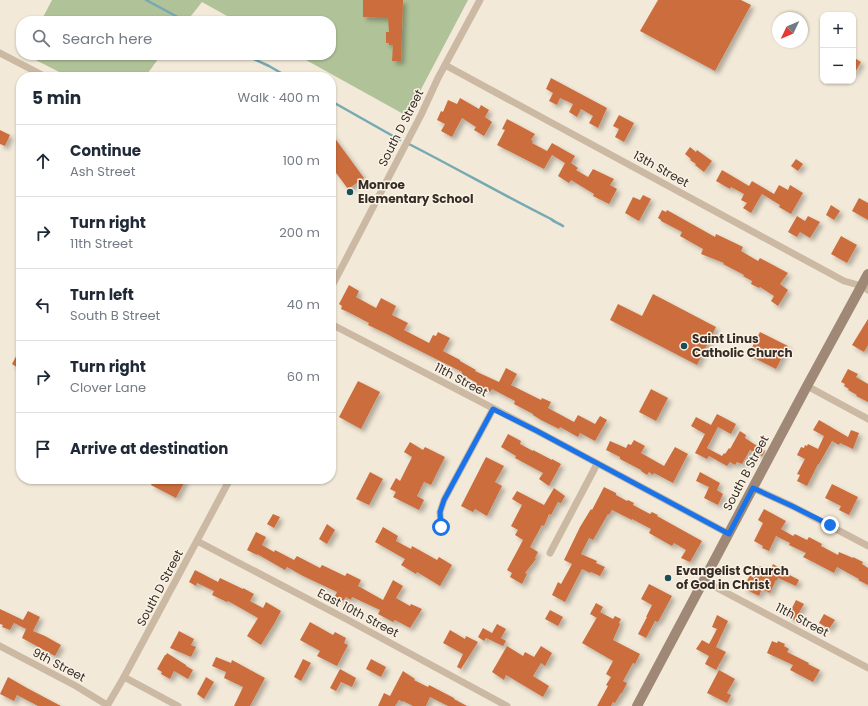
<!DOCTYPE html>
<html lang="en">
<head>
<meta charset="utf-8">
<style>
  :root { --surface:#fff; --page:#f2f2f3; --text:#1f2937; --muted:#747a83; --line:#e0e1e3 }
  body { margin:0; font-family:Poppins,sans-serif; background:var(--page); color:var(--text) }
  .controls { position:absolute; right:12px; top:12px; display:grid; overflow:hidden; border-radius:8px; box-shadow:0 1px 3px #0004 }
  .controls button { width:36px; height:36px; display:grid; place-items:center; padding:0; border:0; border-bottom:1px solid var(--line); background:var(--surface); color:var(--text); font:20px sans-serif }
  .compass { position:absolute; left:772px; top:12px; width:36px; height:36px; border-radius:50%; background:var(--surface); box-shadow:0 1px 3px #0004; rotate:226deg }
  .stop { position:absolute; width:12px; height:12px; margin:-9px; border:3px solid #1a73e8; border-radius:50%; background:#fff }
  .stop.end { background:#1a73e8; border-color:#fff; box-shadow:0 1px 4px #0008 }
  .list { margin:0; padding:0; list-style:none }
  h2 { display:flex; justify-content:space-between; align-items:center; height:52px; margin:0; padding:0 16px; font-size:17px }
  h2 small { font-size:13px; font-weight:400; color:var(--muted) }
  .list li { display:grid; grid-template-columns:26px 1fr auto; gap:12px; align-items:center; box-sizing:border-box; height:72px; padding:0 16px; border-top:1px solid var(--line) }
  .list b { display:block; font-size:15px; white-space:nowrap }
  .list p { margin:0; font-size:13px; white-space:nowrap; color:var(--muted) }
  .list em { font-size:13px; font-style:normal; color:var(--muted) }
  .icon { flex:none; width:22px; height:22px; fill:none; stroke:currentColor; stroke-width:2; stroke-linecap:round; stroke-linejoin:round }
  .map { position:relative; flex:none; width:868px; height:706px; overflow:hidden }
  .search { position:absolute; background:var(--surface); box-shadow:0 1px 3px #0004; left:16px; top:16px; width:320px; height:44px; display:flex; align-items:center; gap:10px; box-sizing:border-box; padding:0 14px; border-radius:16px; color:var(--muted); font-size:15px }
  .panel { position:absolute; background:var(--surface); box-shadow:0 1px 3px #0004; left:16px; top:72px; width:320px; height:412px; border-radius:16px }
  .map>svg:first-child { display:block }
  .green { fill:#b0c298 }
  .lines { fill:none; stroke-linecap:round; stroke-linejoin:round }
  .stream { stroke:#76a9b1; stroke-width:2.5 }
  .building { fill:#cc6d3d; filter:url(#shadow) }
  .street { stroke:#cbb9a4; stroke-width:7 }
  .secondary { stroke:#9f8875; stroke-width:10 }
  .route { stroke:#1a73e8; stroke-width:5 }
  .poi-dot { fill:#1a4f59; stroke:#faf2e5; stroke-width:1.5 }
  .labels { text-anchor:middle; stroke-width:3; stroke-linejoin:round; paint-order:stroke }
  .street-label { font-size:12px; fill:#362c26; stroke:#faf2e5 }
  .poi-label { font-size:12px; font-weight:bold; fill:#362c26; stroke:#faf2e5; text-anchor:start }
</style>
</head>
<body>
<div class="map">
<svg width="868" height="706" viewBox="0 0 868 706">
  <defs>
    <filter id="shadow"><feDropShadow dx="3.5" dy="3.5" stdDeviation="2" flood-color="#0004"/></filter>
  </defs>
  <rect width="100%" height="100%" fill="#f2e9d8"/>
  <!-- green -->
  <g class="green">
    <polygon points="52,0 468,0 407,116 297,55 331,55 331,21 236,21 202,2 187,21 41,21"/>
    <polygon points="26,55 161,55 145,77 69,77"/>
  </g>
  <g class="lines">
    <!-- stream -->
    <g class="stream">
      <polyline points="146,0 185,21"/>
      <polyline points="245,55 269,66 288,77"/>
      <polyline points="331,101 400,140"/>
      <path d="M407 143C456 168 503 195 551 219 554 222 559 223 563 226"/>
    </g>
  </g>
  <!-- building -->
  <g class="building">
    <polygon points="363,0 403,0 401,61 392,61 393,45 389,45 389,43 386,43 386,32 389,32 388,18 363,17"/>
    <polygon points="658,0 741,0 751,5 715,71 640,31"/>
    <polygon points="853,57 861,62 853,76"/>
    <polygon points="551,78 607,108 598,128 589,123 593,116 581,109 577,117 569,112 573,104 560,98 557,105 549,101 553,93 546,89"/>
    <polygon points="460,98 479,109 481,105 489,110 485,117 492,122 484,136 474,130 476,127 462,118 452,137 441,131 445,124 437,120 441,111 443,112 448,100 457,104"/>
    <polygon points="619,115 634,123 624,142 615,137 619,129 613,126"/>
    <polygon points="507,119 535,134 531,140 533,141 532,143 547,151 552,143 575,156 571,163 578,168 576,170 588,177 593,169 614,179 610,185 617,189 609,204 593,196 594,194 571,180 569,183 558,176 565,163 552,155 544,169 497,145 505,130 502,129"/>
    <polygon points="0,130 10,135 5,146 0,144"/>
    <polygon points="331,133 364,178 348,189 331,166"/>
    <polygon points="690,147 696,152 697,150 712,161 704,172 695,165 696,164 690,160 691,159 685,154"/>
    <polygon points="796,159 803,164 798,171 791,166"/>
    <polygon points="722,170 749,186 752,181 774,194 779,185 788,190 790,185 803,193 791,214 779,207 780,205 762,194 751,213 743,208 747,203 741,200 744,194 731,187 730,189 716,181"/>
    <polygon points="643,195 651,199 639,221 625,213 633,197 640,200"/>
    <polygon points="859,198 868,203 868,220 852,211"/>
    <polygon points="831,205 840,211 834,220 826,215"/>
    <polygon points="662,210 666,212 667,210 715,237 716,234 737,244 743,247 741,251 758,261 760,258 788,273 780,284 788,290 778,306 771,301 774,296 760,287 759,288 751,284 752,281 743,276 744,275 723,264 724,263 701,254 703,249 680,236 682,232 661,221 661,220 658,218"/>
    <polygon points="797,216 805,221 808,216 820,222 810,238 800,232 797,237 788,232"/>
    <polygon points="841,236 857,245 847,263 831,254"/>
    <polygon points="349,285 359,291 356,297 376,308 381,298 396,306 392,315 408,323 404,330 429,343 433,335 436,336 438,332 450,338 443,351 460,360 460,361 476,370 475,371 499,382 506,368 517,374 511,385 541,400 542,398 551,402 548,408 574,422 578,415 595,424 600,416 607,420 595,441 580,433 578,437 560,427 559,429 541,420 533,415 533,414 514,404 515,401 492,389 490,392 476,385 477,383 461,374 462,372 396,339 387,334 368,325 369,323 348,312 341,309 342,306 339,304"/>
    <polygon points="653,294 716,327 697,365 610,320 618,304 642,316"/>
    <polygon points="868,319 868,345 864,352 852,345"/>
    <polygon points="760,332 788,346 776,369 748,355"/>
    <polygon points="21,347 21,370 12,364"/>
    <polygon points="848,369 858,374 856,377 868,384 868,402 856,396 857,395 848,390 849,389 844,386 845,384 841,382"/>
    <polygon points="358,381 380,392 361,429 339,417"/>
    <polygon points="651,389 668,398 656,421 639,412"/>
    <polygon points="717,414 736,424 731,434 718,427 707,448 722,456 724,453 725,454 729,448 730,449 740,431 746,435 745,438 765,451 762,456 750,450 742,464 737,462 735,465 730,462 727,466 709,456 707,459 695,453 705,434 691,426 696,417 711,425"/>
    <polygon points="819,420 848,437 851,430 859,433 853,449 840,443 839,445 832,441 819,464 818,464 807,486 797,481 800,475 797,474 805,459 797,455 801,447 804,448 805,445 807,446 808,444 818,449 824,436 813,430"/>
    <polygon points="508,434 521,441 520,444 533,451 533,450 552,460 552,459 561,464 549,486 539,479 543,473 515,458 516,456 501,447"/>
    <polygon points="634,440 645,446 641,453 664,466 675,447 688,454 673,483 654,473 653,475 649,472 647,475 641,471 641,470 620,459 620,457 606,450 610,441 626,448 628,444 631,445"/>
    <polygon points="410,442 423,450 425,447 445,457 431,485 424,482 417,496 424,500 419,510 393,497 396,492 390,489 396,478 400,481 412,457 404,452"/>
    <polygon points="486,457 504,466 495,482 502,486 487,516 475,509 473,512 461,506"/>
    <polygon points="370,472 383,479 369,505 356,499"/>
    <polygon points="700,472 720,483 717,490 723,494 718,505 704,498 709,487 696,481"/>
    <polygon points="154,479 186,479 176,498 151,485"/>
    <polygon points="832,484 858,497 849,515 839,510 841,506 825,498"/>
    <polygon points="604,487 616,493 616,495 627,501 628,500 634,503 633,505 650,514 652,512 658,515 657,516 702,541 690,562 681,558 686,550 674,543 672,546 649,533 651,529 632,519 632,520 612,510 609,515 608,514 593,540 589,538 581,554 597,561 596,563 605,567 600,576 591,572 590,573 582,569 565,602 552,595 558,582 561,584 572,564 564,560 580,527 591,509 592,510"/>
    <polygon points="554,488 565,496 561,503 558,502 551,515 549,514 544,526 542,525 530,547 538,552 535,558 536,559 525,573 527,574 522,584 510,577 512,573 507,570 523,540 515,535 518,530 511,526 522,505 512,499 517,491 544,505"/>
    <polygon points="764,509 786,521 781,529 793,536 795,534 807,540 809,537 822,544 821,546 838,555 839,552 853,558 853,557 863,562 862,564 868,568 868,585 858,580 859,579 837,567 834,573 815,563 803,557 806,553 789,545 790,543 776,536 769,551 762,548 763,546 754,541 763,523 758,520"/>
    <polygon points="273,514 280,517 274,528 267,524"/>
    <polygon points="327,524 335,530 327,544 319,539"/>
    <polygon points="383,527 398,536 396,541 411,549 412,546 437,560 439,557 452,565 440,586 417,572 416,574 401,565 405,559 375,542"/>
    <polygon points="256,532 266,537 262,545 274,552 275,550 294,560 297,556 320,568 322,565 345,576 347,573 361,580 358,586 383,600 393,580 403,586 396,598 410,606 411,604 422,609 410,628 395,620 393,622 378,614 380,610 352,597 351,600 346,597 343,601 335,596 337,592 303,576 287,567 285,570 257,554 257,555 247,550"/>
    <polygon points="773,564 783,570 782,571 799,580 796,586 778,578 777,581 776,580 770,593 762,589 759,596 743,588 750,575 754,578 760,566 770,571"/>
    <polygon points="195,570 218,582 220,578 243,589 243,588 254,594 250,601 263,608 266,602 281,611 274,624 261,645 247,636 258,618 228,601 227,602 212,595 214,591 197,583 196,586 189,582"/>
    <polygon points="649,584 672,596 658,622 655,621 646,638 638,634 647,617 646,617 652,605 641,599"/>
    <polygon points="796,600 804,604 796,618 796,617 794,620 788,616"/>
    <polygon points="596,603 603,607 597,618 590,614"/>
    <polygon points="0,609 23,620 28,611 40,617 33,631 45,636 61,645 55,656 22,638 26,629 14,623 10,630 2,627 3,625 0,624"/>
    <polygon points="550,610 563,617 558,626 545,619"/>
    <polygon points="600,612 613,619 615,616 621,619 619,623 620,624 613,640 640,654 635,664 633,663 623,681 627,683 622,693 621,693 615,703 613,702 611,706 597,706 608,686 606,685 611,677 606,674 613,661 582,643"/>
    <polygon points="824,614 835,620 829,629 819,623"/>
    <polygon points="717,615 728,621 716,647 726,652 716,670 705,664 709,656 696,649 702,640 709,644 717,629 712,627"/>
    <polygon points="310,622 333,635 335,632 346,638 344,643 348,645 337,666 317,656 320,651 300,640"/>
    <polygon points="497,624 506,629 501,638 506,641 503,646 486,638 484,641 478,637 483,628 492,633"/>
    <polygon points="450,630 465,639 466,636 478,642 461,669 457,667 463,654 443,643"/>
    <polygon points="179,631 194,639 191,645 196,647 191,657 170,648"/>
    <polygon points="772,641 777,643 778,641 785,644 784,646 789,649 787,652 809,663 808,664 820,670 813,682 790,670 793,665 767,653"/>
    <polygon points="507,646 523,656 525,652 534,657 541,646 552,653 545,666 541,663 533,676 549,686 543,697 506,675 504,680 492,672"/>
    <polygon points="167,653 186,665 186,666 193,670 188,679 174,671 170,679 161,674 162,672 157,669 165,655 166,655"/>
    <polygon points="216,657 231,663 232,660 265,678 250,706 234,706 243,687 224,678 226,672 212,666"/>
    <polygon points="303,659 311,663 301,681 294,677"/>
    <polygon points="371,659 386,667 381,677 366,669"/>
    <polygon points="340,669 356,678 352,687 341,682 336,691 330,688"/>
    <polygon points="719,670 735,679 727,693 731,695 727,703 707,693"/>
    <polygon points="403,671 415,679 414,680 428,687 429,685 454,698 454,699 467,706 448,706 430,697 426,706 413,706 403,701 403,702 399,700 395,706 378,706 384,693 390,696"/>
    <polygon points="8,677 27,688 61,706 38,706 17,695 14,701 0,694"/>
    <polygon points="206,677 214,682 204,699 197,694"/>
  </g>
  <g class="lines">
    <!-- street -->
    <g class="street">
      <polyline points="0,53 46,77"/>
      <polyline points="445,65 844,281 862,286 868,290"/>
      <polyline points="331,288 421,115 438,78 480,0"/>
      <polyline points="331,324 537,431 729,534"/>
      <polyline points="807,386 868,419"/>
      <polyline points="753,488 792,506 868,546"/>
      <polyline points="441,527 440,512 444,500 493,409"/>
      <polyline points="197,541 348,620 507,706"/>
      <polyline points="550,553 597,464"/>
      <polyline points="704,581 868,668"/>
      <polyline points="0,646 76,686 107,705"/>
      <polyline points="124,677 178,706"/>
      <polyline points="107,706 124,677 230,479"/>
    </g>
    <!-- secondary -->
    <polyline class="secondary" points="637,706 807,386 868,274"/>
  </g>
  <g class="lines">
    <!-- route -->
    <polyline class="route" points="441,527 440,512 444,500 493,409 537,431 729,534 753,488 792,506 830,525"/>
  </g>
  <!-- markers -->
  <g class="poi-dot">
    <circle cx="350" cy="192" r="4"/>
    <circle cx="684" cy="346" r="4"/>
    <circle cx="668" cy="578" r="4"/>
  </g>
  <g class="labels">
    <!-- street labels -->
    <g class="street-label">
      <text transform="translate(401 128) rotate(-63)" y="4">South D Street</text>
      <text transform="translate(661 169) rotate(29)" y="4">13th Street</text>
      <text transform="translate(461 380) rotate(28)" y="4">11th Street</text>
      <text transform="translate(746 473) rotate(-62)" y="4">South B Street</text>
      <text transform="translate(160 588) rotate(-62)" y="4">South D Street</text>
      <text transform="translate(358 613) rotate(28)" y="4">East 10th Street</text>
      <text transform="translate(802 620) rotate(28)" y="4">11th Street</text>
      <text transform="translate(59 665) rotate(28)" y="4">9th Street</text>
    </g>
    <!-- poi labels -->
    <g class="poi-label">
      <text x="358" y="189">Monroe<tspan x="358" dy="14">Elementary School</tspan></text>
      <text x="692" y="343">Saint Linus<tspan x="692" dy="14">Catholic Church</tspan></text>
      <text x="676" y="575">Evangelist Church<tspan x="676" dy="14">of God in Christ</tspan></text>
    </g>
  </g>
</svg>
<div class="controls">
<button>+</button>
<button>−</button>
</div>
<svg class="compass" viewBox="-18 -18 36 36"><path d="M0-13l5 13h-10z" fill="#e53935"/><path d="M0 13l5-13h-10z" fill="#747a83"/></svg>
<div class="stop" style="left:441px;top:527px"></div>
<div class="stop end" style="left:830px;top:525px"></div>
<div class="search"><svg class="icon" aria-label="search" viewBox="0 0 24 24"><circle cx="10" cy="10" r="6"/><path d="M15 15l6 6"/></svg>Search here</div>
<section class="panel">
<h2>5 min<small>Walk · 400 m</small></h2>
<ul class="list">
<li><svg class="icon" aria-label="ahead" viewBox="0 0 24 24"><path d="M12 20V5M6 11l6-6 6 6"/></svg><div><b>Continue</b><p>Ash Street</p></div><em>100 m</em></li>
<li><svg class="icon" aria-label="right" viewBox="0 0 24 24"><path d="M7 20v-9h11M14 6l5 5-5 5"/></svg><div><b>Turn right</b><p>11th Street</p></div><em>200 m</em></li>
<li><svg class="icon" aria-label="left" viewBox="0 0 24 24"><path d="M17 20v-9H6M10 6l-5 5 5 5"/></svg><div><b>Turn left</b><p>South B Street</p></div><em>40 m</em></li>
<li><svg class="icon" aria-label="right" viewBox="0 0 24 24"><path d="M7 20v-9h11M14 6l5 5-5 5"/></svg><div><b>Turn right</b><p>Clover Lane</p></div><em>60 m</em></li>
<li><svg class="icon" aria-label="arrive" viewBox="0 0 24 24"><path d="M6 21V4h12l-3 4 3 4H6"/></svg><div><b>Arrive at destination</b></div></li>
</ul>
</section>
</div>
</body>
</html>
